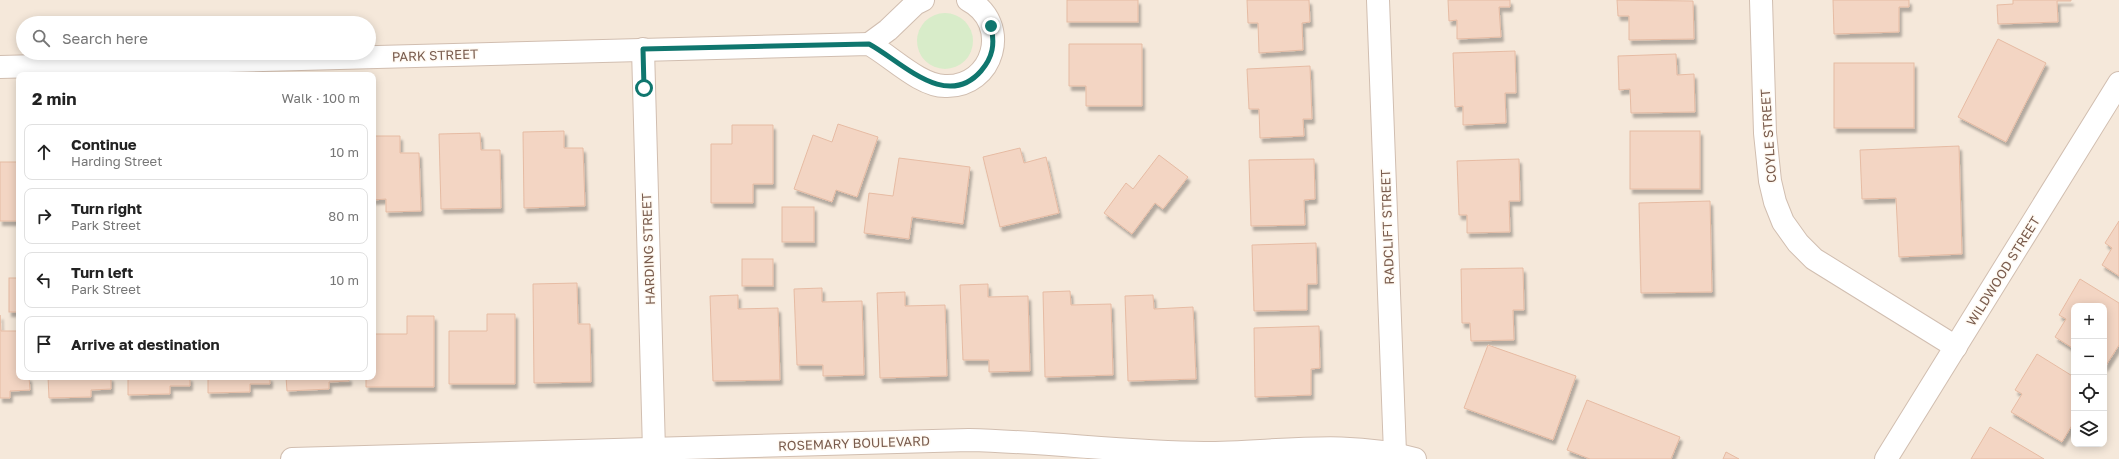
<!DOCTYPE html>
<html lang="en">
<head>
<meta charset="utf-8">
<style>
  :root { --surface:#fff; --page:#f2f2f2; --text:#222; --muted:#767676; --line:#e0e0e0 }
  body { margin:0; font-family:"Golos Text",sans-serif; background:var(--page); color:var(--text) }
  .controls { position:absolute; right:12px; bottom:12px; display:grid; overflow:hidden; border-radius:8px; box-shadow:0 2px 10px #0003 }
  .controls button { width:36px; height:36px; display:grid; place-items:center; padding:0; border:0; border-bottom:1px solid var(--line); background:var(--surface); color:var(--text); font:20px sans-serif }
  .stop { position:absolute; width:12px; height:12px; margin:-9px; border:3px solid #0f766e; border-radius:50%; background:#fff }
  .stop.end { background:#0f766e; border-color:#fff; box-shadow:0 1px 4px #0008 }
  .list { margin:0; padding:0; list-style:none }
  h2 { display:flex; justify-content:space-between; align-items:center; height:52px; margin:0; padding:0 16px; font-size:17px }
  h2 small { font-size:13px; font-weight:400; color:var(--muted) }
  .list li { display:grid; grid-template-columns:26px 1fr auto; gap:12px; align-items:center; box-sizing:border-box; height:56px; margin:0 8px 8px; padding:0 8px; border:1px solid var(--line); border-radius:8px }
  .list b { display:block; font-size:15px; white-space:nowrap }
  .list p { margin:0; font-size:13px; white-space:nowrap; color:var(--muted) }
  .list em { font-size:13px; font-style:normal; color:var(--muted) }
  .icon { flex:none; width:22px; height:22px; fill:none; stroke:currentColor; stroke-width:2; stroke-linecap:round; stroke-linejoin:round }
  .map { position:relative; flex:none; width:2119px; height:459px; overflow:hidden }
  .search { position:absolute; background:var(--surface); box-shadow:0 2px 10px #0003; left:16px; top:16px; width:360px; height:44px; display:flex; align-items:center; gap:10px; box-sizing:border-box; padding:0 14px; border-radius:22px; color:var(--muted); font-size:15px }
  .panel { position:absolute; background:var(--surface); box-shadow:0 2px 10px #0003; left:16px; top:72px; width:360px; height:308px; border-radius:8px }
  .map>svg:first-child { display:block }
  .residential { fill:#f5e8da; fill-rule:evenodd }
  .green { fill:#d8ecc9 }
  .building { fill:#f3d5c3; stroke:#e6bba3; filter:url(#shadow) }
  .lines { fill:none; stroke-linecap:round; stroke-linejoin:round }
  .minor-casing { stroke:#d1beb0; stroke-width:24 }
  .minor { stroke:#fff; stroke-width:22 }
  .route { stroke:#0f766e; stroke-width:5 }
  .labels { text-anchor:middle; stroke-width:3; stroke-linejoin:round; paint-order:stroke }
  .street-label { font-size:13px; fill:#7a5c4d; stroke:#fffaf3 }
</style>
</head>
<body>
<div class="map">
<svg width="2119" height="459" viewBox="0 0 2119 459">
  <defs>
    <filter id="shadow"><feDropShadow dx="2.5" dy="4.5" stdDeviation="1" flood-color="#0004"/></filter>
  </defs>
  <rect width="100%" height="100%" fill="#fdf6ec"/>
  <!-- residential -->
  <path class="residential" d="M0 0H2119V459H0ZM23 23H369V53H23ZM19 75H373V377H19ZM2074 306H2104V444H2074Z"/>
  <!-- green -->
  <circle class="green" cx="945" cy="41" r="28"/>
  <!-- building -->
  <g class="building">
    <rect x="1067" y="0" width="71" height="22"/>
    <polygon points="1247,0 1309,0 1310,22 1302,23 1303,50 1259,53 1258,23 1248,23"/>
    <polygon points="1448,0 1510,0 1510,7 1499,7 1501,37 1457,39 1457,20 1449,21"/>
    <polygon points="1617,0 1693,1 1694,39 1629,40 1629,16 1618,16"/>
    <polygon points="1833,0 1909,0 1909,7 1899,7 1899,32 1834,34"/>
    <polygon points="2013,0 2071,0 2071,1 2057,1 2058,22 1998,24 1997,5 2013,4"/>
    <polygon points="1998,39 2046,63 2006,142 1958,117"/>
    <polygon points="1069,44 1142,44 1142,106 1086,106 1086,86 1069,86"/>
    <polygon points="1515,51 1516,93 1505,93 1506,123 1463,125 1463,106 1455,107 1453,53"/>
    <polygon points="1676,54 1677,75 1694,74 1695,112 1631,113 1630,89 1619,90 1618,56"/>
    <rect x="1834" y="63" width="80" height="65"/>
    <polygon points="1310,66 1312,119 1303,119 1304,136 1260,138 1259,109 1249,109 1247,69"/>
    <polygon points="838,124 878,137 857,197 836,190 832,202 794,189 813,135 832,142"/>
    <polygon points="732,125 773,125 773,184 753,184 753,203 711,203 711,144 732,144"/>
    <polygon points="564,131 564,148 583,148 585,206 524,208 523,132"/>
    <rect x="1630" y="131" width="70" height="58"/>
    <polygon points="480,133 481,150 500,150 501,208 441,209 439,134"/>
    <polygon points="373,136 400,136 400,153 419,153 421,211 386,212 386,199 373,200"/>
    <polygon points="1959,146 1962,254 1899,257 1896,198 1862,199 1860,150"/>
    <polygon points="1020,148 1024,163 1046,157 1059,213 1000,227 983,157"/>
    <polygon points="1159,155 1188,177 1163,209 1155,203 1132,234 1104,213 1126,183 1133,189"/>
    <polygon points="899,158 970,167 963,224 912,217 909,239 864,233 869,193 893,196"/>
    <polygon points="1314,159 1315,199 1304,200 1305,225 1251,226 1249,160"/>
    <polygon points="1519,159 1520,201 1509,201 1510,232 1467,233 1467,215 1459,215 1457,161"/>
    <rect x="0" y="162" width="19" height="59"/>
    <polygon points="1710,201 1712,292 1641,293 1639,203"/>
    <rect x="782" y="207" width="32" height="35"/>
    <polygon points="2119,221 2119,276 2102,265 2112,248 2105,243"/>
    <polygon points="1316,243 1317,284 1307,284 1307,310 1254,311 1252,245"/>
    <rect x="742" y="259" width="31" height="27"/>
    <polygon points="1523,268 1524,310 1513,310 1514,340 1471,341 1470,323 1462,323 1461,269"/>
    <rect x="9" y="278" width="10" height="34"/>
    <polygon points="2080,279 2119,303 2119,345 2105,367 2104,306 2074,306 2074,349 2055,337 2066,319 2059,315"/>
    <polygon points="577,283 578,324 590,324 591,382 534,383 533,284"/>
    <polygon points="988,284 988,297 1028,296 1030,371 989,372 989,360 963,360 960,285"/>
    <polygon points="822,288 822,302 862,301 864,375 823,376 823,365 797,365 794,289"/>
    <polygon points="1070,291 1071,305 1111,304 1113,375 1045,377 1043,292"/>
    <polygon points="905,292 905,306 945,305 947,376 880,378 877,293"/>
    <polygon points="738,295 738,309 778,308 780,380 713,381 710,296"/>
    <polygon points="1153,295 1154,309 1193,307 1196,379 1128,381 1125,296"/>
    <polygon points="487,314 515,314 515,384 449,384 449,331 487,331"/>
    <polygon points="0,315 1,331 19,331 19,377 29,377 30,390 10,391 10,398 0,398"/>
    <polygon points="407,316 434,316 434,387 366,387 366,377 373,377 373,334 407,334"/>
    <polygon points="1319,326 1320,368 1311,369 1311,395 1255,397 1254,328"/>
    <polygon points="1488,345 1576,376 1553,440 1464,408"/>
    <polygon points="2037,354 2074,377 2074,422 2062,442 2011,412 2022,394 2015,390"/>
    <polygon points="48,377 111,377 111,389 91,390 91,397 49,398"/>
    <polygon points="128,377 190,377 190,386 170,386 170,394 128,395"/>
    <polygon points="208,377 270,377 270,384 250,384 250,392 208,393"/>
    <polygon points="286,377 349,377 349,381 329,382 329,389 287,391"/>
    <polygon points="1587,400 1680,437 1671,459 1590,459 1567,450"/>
    <polygon points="1990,427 2044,459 1971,459"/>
    <polygon points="1726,452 1739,459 1723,459"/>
  </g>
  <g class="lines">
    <!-- minor casing -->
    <g class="minor-casing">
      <g id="minor">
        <polyline points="1378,0 1395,453"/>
        <polyline points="1761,0 1765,133 1770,181 1775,202 1783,222 1798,243 1814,259 1956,347"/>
        <polyline points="869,44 888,30 915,4 923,0"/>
        <polyline points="643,49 654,450"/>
        <path d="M0 67 869 44C891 56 920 86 945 86 994 88 1012 23 968 0"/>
        <path d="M292 459 969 440C1048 442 1126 452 1204 453 1274 453 1347 439 1415 459"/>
        <polyline points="1886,459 2119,83"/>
      </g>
    </g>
    <!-- minor -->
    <use href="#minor" class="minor"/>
  </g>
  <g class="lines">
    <!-- route -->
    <path class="route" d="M644 88 643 49 869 44C901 61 946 111 981 71 993 57 995 44 991 26"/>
  </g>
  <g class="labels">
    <!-- street labels -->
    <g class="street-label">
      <text transform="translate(435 55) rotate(-2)" y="5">PARK STREET</text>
      <text transform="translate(1768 136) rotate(-94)" y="5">COYLE STREET</text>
      <text transform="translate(1387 227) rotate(-92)" y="5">RADCLIFT STREET</text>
      <text transform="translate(648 249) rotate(-92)" y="5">HARDING STREET</text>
      <text transform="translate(2003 271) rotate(-58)" y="5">WILDWOOD STREET</text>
      <text transform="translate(854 443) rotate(-2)" y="5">ROSEMARY BOULEVARD</text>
    </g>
  </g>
</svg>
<div class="controls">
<button>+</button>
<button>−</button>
<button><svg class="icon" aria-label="locate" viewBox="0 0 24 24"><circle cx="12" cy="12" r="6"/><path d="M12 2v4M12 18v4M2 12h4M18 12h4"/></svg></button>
<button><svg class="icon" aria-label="layers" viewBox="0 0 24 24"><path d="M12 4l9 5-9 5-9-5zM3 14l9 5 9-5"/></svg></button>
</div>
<div class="stop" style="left:644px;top:88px"></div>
<div class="stop end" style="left:991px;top:26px"></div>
<div class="search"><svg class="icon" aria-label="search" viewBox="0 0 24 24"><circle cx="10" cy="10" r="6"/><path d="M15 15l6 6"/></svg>Search here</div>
<section class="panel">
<h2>2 min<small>Walk · 100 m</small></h2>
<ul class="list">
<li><svg class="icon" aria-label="ahead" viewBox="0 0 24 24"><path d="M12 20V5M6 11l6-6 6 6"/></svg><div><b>Continue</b><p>Harding Street</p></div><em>10 m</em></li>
<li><svg class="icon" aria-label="right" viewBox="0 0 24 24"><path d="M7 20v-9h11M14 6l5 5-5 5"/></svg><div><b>Turn right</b><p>Park Street</p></div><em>80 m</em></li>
<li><svg class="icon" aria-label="left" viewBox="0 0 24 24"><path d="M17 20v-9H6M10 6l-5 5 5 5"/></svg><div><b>Turn left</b><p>Park Street</p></div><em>10 m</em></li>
<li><svg class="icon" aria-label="arrive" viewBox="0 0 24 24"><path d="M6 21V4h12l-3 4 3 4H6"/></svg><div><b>Arrive at destination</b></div></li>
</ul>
</section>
</div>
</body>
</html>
